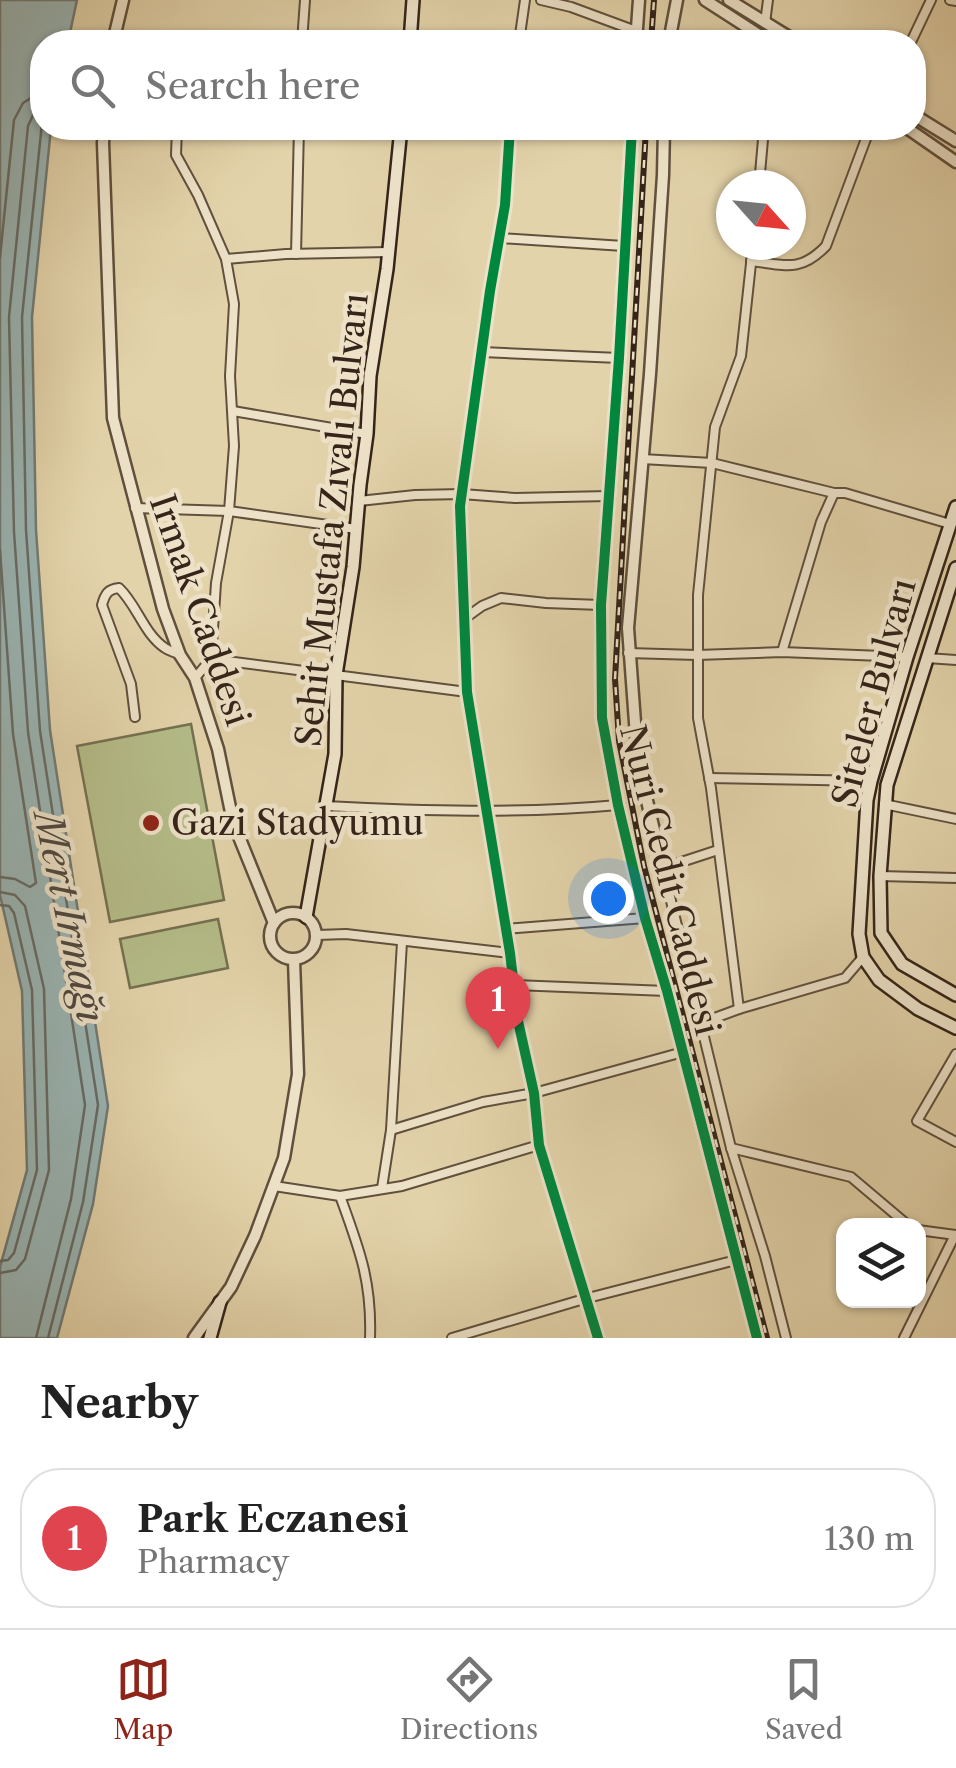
<!DOCTYPE html>
<html lang="en">
<head>
<meta charset="utf-8">
<style>
  :root { --surface:#fff; --page:#f2f2f2; --text:#222; --muted:#767676; --line:#e0e0e0; --accent:#8f2418 }
  body { margin:0; font-family:"Libre Caslon Text",serif; background:var(--page); color:var(--text) }
  .controls { position:absolute; right:30px; bottom:30px; display:grid; overflow:hidden; border-radius:20px; box-shadow:0 2px 8px #0004 }
  .controls button { width:90px; height:90px; display:grid; place-items:center; padding:0; border:0; border-bottom:2px solid var(--line); background:var(--surface); color:var(--text); font:50px sans-serif }
  .compass { position:absolute; left:716px; top:170px; width:90px; height:90px; border-radius:50%; background:var(--surface); box-shadow:0 2px 8px #0004; rotate:117deg }
  .you { position:absolute; left:608px; top:898px; width:35px; height:35px; margin:-25px; border:8px solid #fff; border-radius:50%; background:#1a73e8; box-shadow:0 0 0 15px #1a73e833 }
  .badge { display:grid; place-items:center; width:65px; height:65px; border-radius:50%; background:var(--accent); color:#fff; font-size:32px; font-weight:700 }
  .pin { position:absolute; translate:-50% -82px; filter:drop-shadow(0 2px 5px #0008) }
  .pin::after { content:''; position:absolute; top:52px; width:35px; height:30px; background:inherit; clip-path:polygon(0 0,100% 0,50% 100%) }
  .list { margin:0; padding:0; list-style:none }
  h2 { display:flex; justify-content:space-between; align-items:center; height:130px; margin:0; padding:0 40px; font-size:42px }
  h2 small { font-size:32px; font-weight:400; color:var(--muted) }
  .list li { display:grid; grid-template-columns:65px 1fr auto; gap:30px; align-items:center; box-sizing:border-box; height:140px; margin:0 20px 20px; padding:0 20px; border:2px solid var(--line); border-radius:40px }
  .list b { display:block; font-size:38px; white-space:nowrap }
  .list p { margin:0; font-size:32px; white-space:nowrap; color:var(--muted) }
  .list em { font-size:32px; font-style:normal; color:var(--muted) }
  .icon { flex:none; width:55px; height:55px; fill:none; stroke:currentColor; stroke-width:2; stroke-linecap:round; stroke-linejoin:round }
  .map { position:relative; flex:none; width:956px; height:1338px; overflow:hidden }
  .search { position:absolute; background:var(--surface); box-shadow:0 2px 8px #0004; left:30px; right:30px; top:30px; height:110px; display:flex; align-items:center; gap:25px; box-sizing:border-box; padding:0 35px; border-radius:40px; color:var(--muted); font-size:38px }
  .sheet { height:290px; background:var(--surface) }
  nav { display:flex; justify-content:space-around; align-items:center; box-sizing:border-box; height:140px; border-top:2px solid var(--line); background:var(--surface); font-size:28px; color:var(--muted) }
  nav a { display:grid; justify-items:center; gap:5px }
  nav .on { color:var(--accent) }
  .map>svg:first-child { display:block }
  .green { fill:#b4bc88; stroke:#747050; stroke-width:2.5 }
  .water { fill:#9ab5b4; stroke:#717b76; stroke-width:2.5 }
  .lines { fill:none; stroke-linecap:round; stroke-linejoin:round }
  .shore { stroke:#676c66; stroke-width:2.5 }
  .minor-casing { stroke:#60503d; stroke-width:12 }
  .tertiary-casing { stroke:#60503d; stroke-width:15 }
  .secondary-casing { stroke:#342419; stroke-width:16 }
  .minor { stroke:#ede2c8; stroke-width:8 }
  .tertiary { stroke:#ede2c8; stroke-width:10 }
  .secondary { stroke:#ede2c8; stroke-width:11 }
  .rail-casing { stroke:#342419; stroke-width:6 }
  .rail { stroke:#ede2c8; stroke-width:2.5; stroke-dasharray:8; stroke-linecap:butt }
  .cycleway-casing { stroke:#ede2c8; stroke-width:16 }
  .cycleway { stroke:#00873e; stroke-width:10 }
  .poi-dot { fill:#8f2418; stroke:#ede2c8; stroke-width:4 }
  .labels { text-anchor:middle; stroke-width:9; stroke-linejoin:round; paint-order:stroke }
  .street-label { font-size:35px; fill:#342419; stroke:#ede2c8 }
  .poi-label { font-size:35px; fill:#342419; stroke:#ede2c8; text-anchor:start }
  .water-label { font-size:38px; font-style:italic; fill:#4e4840; stroke:#ede2c8 }
</style>
</head>
<body>
<div class="map">
<svg width="956" height="1338" viewBox="0 0 956 1338">
  <rect width="100%" height="100%" fill="#e3d3aa"/>
  <filter id="stains"><feTurbulence type="fractalNoise" baseFrequency=".002" numOctaves="4"/><feColorMatrix values="0 0 0 0 .2 0 0 0 0 .09 0 0 0 0 .02 0 0 0 .5 -.17"/></filter>
  <radialGradient id="worn" r=".72"><stop offset=".6" stop-color="#630" stop-opacity="0"/><stop offset="1" stop-color="#630" stop-opacity=".3"/></radialGradient>
  <!-- green -->
  <g class="green">
    <polygon points="191,724 224,900 110,922 77,746"/>
    <polygon points="218,919 228,968 130,988 120,939"/>
  </g>
  <!-- water -->
  <polygon class="water" points="0,0 77,0 68,42 42,42 42,128 51,128 32,317 36,530 50,730 108,1106 93,1204 57,1338 0,1338 0,1267 27,1170 22,991 0,895"/>
  <g class="lines">
    <!-- shore -->
    <g class="shore">
      <polyline points="42,123 22,317 26,530 40,731 98,1105 83,1202 48,1338"/>
      <polyline points="0,257 14,120 23,103 42,91"/>
      <polyline points="0,550 13,734 36,883 30,887 15,879 0,877"/>
      <polyline points="0,892 15,895 25,906 44,989 49,1170 25,1259 16,1270 0,1273"/>
      <polyline points="0,905 9,906 14,913 32,990 37,1170 14,1253 8,1260 0,1261"/>
      <polyline points="36,1338 71,1199 85,1105 28,732 14,532 9,317 28,126 33,115 42,107"/>
    </g>
    <!-- minor casing -->
    <g class="minor-casing">
      <g id="minor">
        <polyline points="541,0 571,7 636,31"/>
        <polyline points="950,0 956,1"/>
        <polyline points="765,23 768,0"/>
        <polyline points="302,42 305,0"/>
        <polyline points="519,42 525,0"/>
        <polyline points="911,42 931,0"/>
        <polyline points="177,128 176,155 198,195 226,259 234,304 230,376 234,446 229,511 216,583 211,659 195,678"/>
        <polyline points="510,128 505,205 490,291 460,506 467,692 510,953 518,1021 534,1093 539,1145 598,1338"/>
        <polyline points="759,185 764,128"/>
        <polyline points="500,238 624,246"/>
        <polyline points="296,254 299,128"/>
        <polyline points="226,259 286,254 389,252"/>
        <path d="M751 261C785 265 800 273 826 246L870 128"/>
        <polyline points="482,352 619,358"/>
        <polyline points="233,411 367,434"/>
        <polyline points="642,459 712,463 834,493"/>
        <polyline points="359,501 415,495 462,494 515,498 609,496"/>
        <polyline points="135,508 229,511 356,529"/>
        <polyline points="464,619 482,606 501,598 546,603 601,605"/>
        <polyline points="782,652 821,522 834,493 845,493 950,524"/>
        <polyline points="628,653 697,655 782,652 907,657"/>
        <polyline points="927,658 956,660"/>
        <polyline points="211,659 467,692"/>
        <path d="M135 717 131 684 102 605C105 594 108 589 119 588 137 605 144 634 165 648 169 651 175 652 180 655"/>
        <polyline points="709,778 871,781"/>
        <polyline points="884,804 956,819"/>
        <path d="M325 806C423 811 520 814 618 805"/>
        <polyline points="718,850 663,868 731,1148 765,1256 786,1338"/>
        <polyline points="880,876 956,878"/>
        <polyline points="505,929 645,918"/>
        <polyline points="317,935 346,934 510,953"/>
        <polyline points="514,985 667,991"/>
        <polyline points="739,1009 711,788 698,718 698,595 715,427 741,356 753,245"/>
        <polyline points="701,1023 739,1009 845,978 863,957"/>
        <polyline points="956,1054 917,1121 956,1142"/>
        <polyline points="391,1130 483,1102 534,1093 683,1052"/>
        <polyline points="731,1148 851,1177 909,1226"/>
        <polyline points="274,1186 340,1196 402,1186 539,1145"/>
        <polyline points="382,1188 391,1130 402,942"/>
        <path d="M340 1196C359 1248 372 1281 370 1338"/>
        <polyline points="918,1230 956,1235"/>
        <polyline points="452,1338 584,1299 736,1260"/>
        <polyline points="904,1338 955,1235"/>
      </g>
    </g>
    <!-- tertiary casing -->
    <g class="tertiary-casing">
      <g id="tertiary">
        <polyline points="705,0 770,42"/>
        <polyline points="729,0 797,42"/>
        <polyline points="113,42 123,0"/>
        <polyline points="636,42 639,0"/>
        <polyline points="669,42 677,0"/>
        <polyline points="914,115 956,141"/>
        <polyline points="104,128 103,143 113,418 163,609 180,655 195,678 218,749 233,822 274,923"/>
        <polyline points="632,128 619,358 601,605 602,718 618,805 645,918 667,991 757,1338"/>
        <polyline points="907,128 956,162"/>
        <polyline points="663,868 638,763 628,628 650,374 663,175 664,128"/>
        <circle cx="293" cy="936" r="23"/>
        <polyline points="194,1338 231,1287 255,1236 284,1158 298,1074 294,960"/>
      </g>
    </g>
    <!-- secondary casing -->
    <g class="secondary-casing">
      <g id="secondary">
        <polyline points="410,42 413,0"/>
        <polyline points="956,507 907,657 871,781 867,800 859,934 863,957 879,980 918,1009 956,1028"/>
        <polyline points="956,568 887,785 880,876 881,933 902,964 956,995"/>
        <polyline points="306,917 335,754 336,675 353,567 360,485 367,434 370,376 387,269 401,128"/>
        <polyline points="210,1338 220,1302"/>
      </g>
    </g>
    <!-- minor -->
    <use href="#minor" class="minor"/>
    <!-- tertiary -->
    <use href="#tertiary" class="tertiary"/>
    <!-- secondary -->
    <use href="#secondary" class="secondary"/>
    <!-- rail casing -->
    <g class="rail-casing">
      <g id="rail">
        <polyline points="651,42 654,0"/>
        <polyline points="646,128 615,679 619,741 644,866 767,1338"/>
      </g>
    </g>
    <!-- rail -->
    <use href="#rail" class="rail"/>
    <!-- cycleway casing -->
    <g class="cycleway-casing">
      <g id="cycleway">
        <polyline points="510,128 505,205 490,291 460,506 467,692 510,953 518,1021 534,1093 539,1145 598,1338"/>
        <polyline points="632,128 619,358 601,605 602,718 618,805 645,918 667,991 757,1338"/>
      </g>
    </g>
    <!-- cycleway -->
    <use href="#cycleway" class="cycleway"/>
  </g>
  <!-- markers -->
  <circle class="poi-dot" cx="151" cy="823" r="10"/>
  <g class="labels">
    <!-- street labels -->
    <g class="street-label">
      <text transform="translate(332 520) rotate(-84)" y="12">Sehit Mustafa Zıvalı Bulvarı</text>
      <text transform="translate(200 610) rotate(71)" y="12">Irmak Caddesi</text>
      <text transform="translate(874 693) rotate(-75)" y="12">Siteler Bulvarı</text>
      <text transform="translate(670 880) rotate(76)" y="12">Nuri Cedit Caddesi</text>
    </g>
    <!-- poi labels -->
    <g class="poi-label">
      <text x="171" y="835">Gazi Stadyumu</text>
    </g>
    <!-- water labels -->
    <g class="water-label">
      <text transform="translate(69 917) rotate(78)" y="13">Mert Irmağı</text>
    </g>
  </g>
  <rect width="100%" height="100%" filter="url(#stains)"/>
  <rect width="100%" height="100%" fill="url(#worn)"/>
</svg>
<div class="controls">
<button><svg class="icon" aria-label="layers" viewBox="0 0 24 24"><path d="M12 4l9 5-9 5-9-5zM3 14l9 5 9-5"/></svg></button>
</div>
<svg class="compass" viewBox="-18 -18 36 36"><path d="M0-13l5 13h-10z" fill="#e53935"/><path d="M0 13l5-13h-10z" fill="#767676"/></svg>
<div class="you"></div>
<div class="pin badge" style="left:498px;top:1049px;background:#e0444e">1</div>
<div class="search"><svg class="icon" aria-label="search" viewBox="0 0 24 24"><circle cx="10" cy="10" r="6"/><path d="M15 15l6 6"/></svg>Search here</div>
</div>
<section class="sheet">
<h2>Nearby<small></small></h2>
<ul class="list">
<li><span class="badge" style="background:#e0444e">1</span><div><b>Park Eczanesi</b><p>Pharmacy</p></div><em>130 m</em></li>
</ul>
</section>
<nav>
<a class="on"><svg class="icon" aria-label="map" viewBox="0 0 24 24"><path d="M3 6l6-2 6 2 6-2v14l-6 2-6-2-6 2zM9 4v14M15 6v14"/></svg>Map</a>
<a><svg class="icon" aria-label="directions" viewBox="0 0 24 24"><path d="M12 3l9 9-9 9-9-9zM9 14v-3h6M13 9l2 2-2 2"/></svg>Directions</a>
<a><svg class="icon" aria-label="saved" viewBox="0 0 24 24"><path d="M7 4h10v16l-5-4-5 4z"/></svg>Saved</a>
</nav>
</body>
</html>
